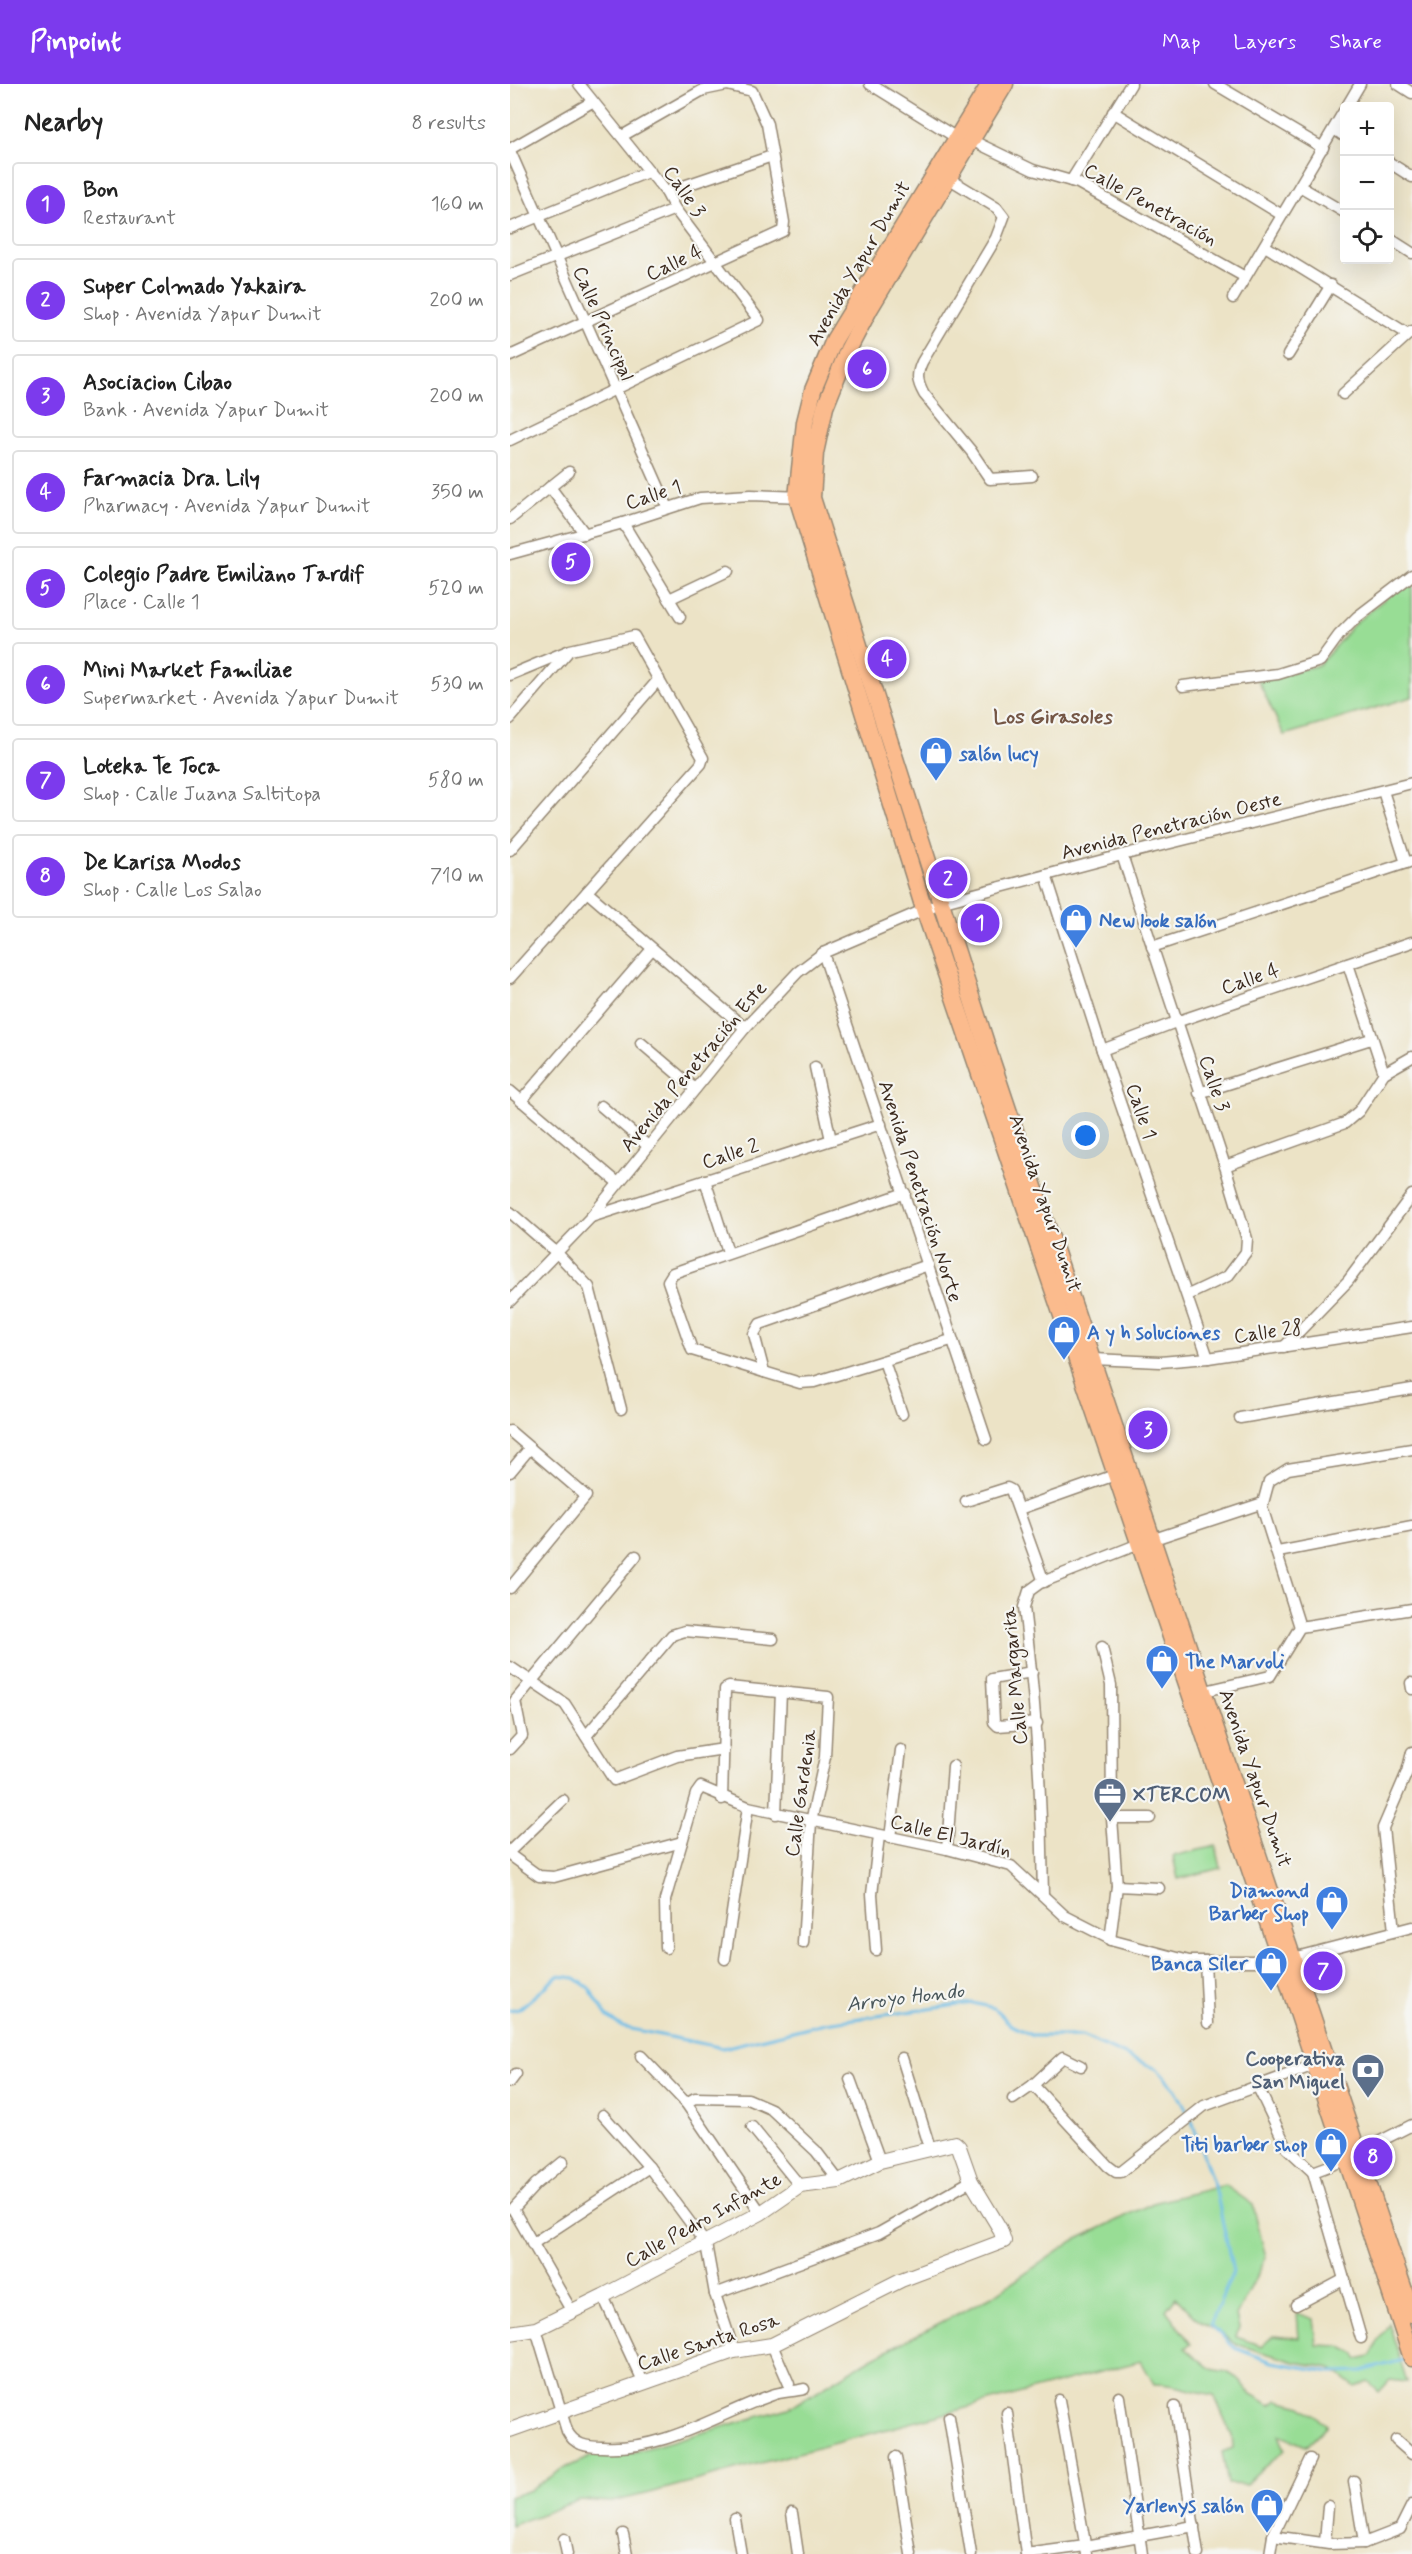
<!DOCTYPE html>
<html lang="en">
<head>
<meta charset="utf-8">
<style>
  :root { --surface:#fff; --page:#f6f6f6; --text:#222; --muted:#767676; --line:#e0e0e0; --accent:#7c3aed }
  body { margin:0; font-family:Mynerve,sans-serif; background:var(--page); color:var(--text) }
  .controls { position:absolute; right:18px; top:18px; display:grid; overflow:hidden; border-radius:6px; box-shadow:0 6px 24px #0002 }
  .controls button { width:54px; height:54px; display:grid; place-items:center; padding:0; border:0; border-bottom:2px solid var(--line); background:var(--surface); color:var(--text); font:30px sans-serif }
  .you { position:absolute; left:576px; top:1052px; width:21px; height:21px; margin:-15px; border:4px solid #fff; border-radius:50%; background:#1a73e8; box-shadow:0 0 0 9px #1a73e833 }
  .badge { display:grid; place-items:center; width:39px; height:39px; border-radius:50%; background:var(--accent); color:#fff; font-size:20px; font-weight:700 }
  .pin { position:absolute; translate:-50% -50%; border:3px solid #fff; box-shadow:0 2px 6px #0006 }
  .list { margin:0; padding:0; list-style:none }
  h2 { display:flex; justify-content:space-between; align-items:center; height:78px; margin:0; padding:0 24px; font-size:26px }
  h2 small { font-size:20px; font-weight:400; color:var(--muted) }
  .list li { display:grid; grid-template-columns:39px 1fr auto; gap:18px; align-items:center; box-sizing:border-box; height:84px; margin:0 12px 12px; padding:0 12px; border:2px solid var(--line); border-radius:6px }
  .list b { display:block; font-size:22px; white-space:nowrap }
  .list p { margin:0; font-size:20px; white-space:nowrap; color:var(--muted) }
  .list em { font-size:20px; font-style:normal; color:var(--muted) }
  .icon { flex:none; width:33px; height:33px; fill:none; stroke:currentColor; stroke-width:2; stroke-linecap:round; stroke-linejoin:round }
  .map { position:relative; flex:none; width:902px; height:2470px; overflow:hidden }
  header { display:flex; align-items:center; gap:36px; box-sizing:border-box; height:84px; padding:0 30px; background:var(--accent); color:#fff }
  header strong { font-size:28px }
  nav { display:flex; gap:33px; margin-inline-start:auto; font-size:21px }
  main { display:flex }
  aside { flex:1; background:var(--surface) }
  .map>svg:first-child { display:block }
  .green { fill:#98dd95; stroke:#6a845a; stroke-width:1.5 }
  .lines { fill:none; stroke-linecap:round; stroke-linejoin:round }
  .stream { stroke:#6bbce6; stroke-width:3 }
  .minor-casing { stroke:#948672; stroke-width:13 }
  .tertiary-casing { stroke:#948672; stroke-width:16 }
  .primary-casing { stroke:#948672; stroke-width:19 }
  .minor { stroke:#fff; stroke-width:10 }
  .tertiary { stroke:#fff; stroke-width:14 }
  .primary { stroke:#fbbb8d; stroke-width:16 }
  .labels { text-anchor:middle; stroke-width:4.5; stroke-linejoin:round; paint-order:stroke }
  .street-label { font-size:20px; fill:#3b2a1e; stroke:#f6f6f2 }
  .shop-label { font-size:20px; font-weight:bold; fill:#366cbe; stroke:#f6f6f2; text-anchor:start }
  .service-label { font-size:20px; font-weight:bold; fill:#4e5e75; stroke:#f6f6f2; text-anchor:start }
  .neighbourhood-label { font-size:21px; font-weight:bold; fill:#745645; stroke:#f6f6f2 }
  .water-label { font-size:21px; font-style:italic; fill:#49565a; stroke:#f6f6f2 }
</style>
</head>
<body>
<header>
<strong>Pinpoint</strong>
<nav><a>Map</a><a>Layers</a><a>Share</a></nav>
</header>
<main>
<aside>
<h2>Nearby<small>8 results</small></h2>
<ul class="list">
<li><span class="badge">1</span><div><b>Bon</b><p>Restaurant</p></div><em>160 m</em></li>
<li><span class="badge">2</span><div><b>Super Colmado Yakaira</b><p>Shop · Avenida Yapur Dumit</p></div><em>200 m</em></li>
<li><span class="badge">3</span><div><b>Asociacion Cibao</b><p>Bank · Avenida Yapur Dumit</p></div><em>200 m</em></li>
<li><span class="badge">4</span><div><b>Farmacia Dra. Lily</b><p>Pharmacy · Avenida Yapur Dumit</p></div><em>350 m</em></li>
<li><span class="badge">5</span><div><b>Colegio Padre Emiliano Tardif</b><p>Place · Calle 1</p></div><em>520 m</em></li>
<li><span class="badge">6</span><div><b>Mini Market Familiae</b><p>Supermarket · Avenida Yapur Dumit</p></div><em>530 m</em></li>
<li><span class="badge">7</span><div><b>Loteka Te Toca</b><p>Shop · Calle Juana Saltitopa</p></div><em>580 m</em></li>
<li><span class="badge">8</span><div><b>De Karisa Modos</b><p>Shop · Calle Los Salao</p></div><em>710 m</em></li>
</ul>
</aside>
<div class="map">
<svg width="902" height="2470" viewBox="0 0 902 2470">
  <rect width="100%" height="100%" fill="#f6f6f2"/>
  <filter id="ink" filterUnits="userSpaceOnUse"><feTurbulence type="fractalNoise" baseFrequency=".0167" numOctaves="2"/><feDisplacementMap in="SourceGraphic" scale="12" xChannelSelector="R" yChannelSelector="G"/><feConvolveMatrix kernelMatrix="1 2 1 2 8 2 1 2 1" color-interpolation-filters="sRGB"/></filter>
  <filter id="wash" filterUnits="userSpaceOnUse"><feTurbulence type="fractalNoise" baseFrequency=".008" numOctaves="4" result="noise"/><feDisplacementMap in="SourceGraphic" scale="24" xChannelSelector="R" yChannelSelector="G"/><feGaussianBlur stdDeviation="1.35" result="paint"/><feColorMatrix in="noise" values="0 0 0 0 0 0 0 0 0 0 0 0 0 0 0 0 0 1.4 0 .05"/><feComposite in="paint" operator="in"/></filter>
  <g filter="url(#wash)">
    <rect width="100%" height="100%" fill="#ece3c6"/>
    <!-- green -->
    <g class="green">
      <polygon points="902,493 902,613 774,651 748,596 809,581 845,539"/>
      <polygon points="706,1762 711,1784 668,1795 663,1772"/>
      <path d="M715 2101 743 2121 756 2174 726 2232 729 2244 726 2253 752 2262 763 2252 789 2254 787 2229 804 2235 807 2261 829 2262 846 2270 848 2275 860 2272 879 2239 897 2298 880 2296 869 2308 858 2298 845 2303 821 2284 785 2278 726 2260 685 2233 666 2213 656 2226 681 2260 675 2264 701 2285 717 2288 730 2296 741 2310 760 2321 768 2316 792 2322 817 2341 796 2362 769 2351 775 2366C760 2380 749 2384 736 2401L718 2400 712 2368 723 2364 722 2352 704 2311C684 2308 663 2299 644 2300L631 2277 139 2409 102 2418 69 2416 0 2442V2413L21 2406 51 2386 89 2369H120L279 2324 362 2274 484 2211 563 2157 643 2119Z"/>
    </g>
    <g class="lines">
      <!-- stream -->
      <g class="stream">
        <polyline points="0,1927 9,1925 48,1892 65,1894 79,1904 97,1932 112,1943 213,1964 315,1939 463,1919 484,1924 501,1941 523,1952 572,1952 647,1985 666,2006 678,2029"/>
        <polyline points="681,2035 707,2111 723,2188 700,2241 725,2264 762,2278 821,2288 852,2287 897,2275"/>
      </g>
    </g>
  </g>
  <g filter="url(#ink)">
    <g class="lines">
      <!-- minor casing -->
      <g class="minor-casing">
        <g id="minor">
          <polyline points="360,0 447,54 461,56 523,86 568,99 735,193"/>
          <polyline points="705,0 813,64"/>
          <polyline points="888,0 902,9"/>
          <polyline points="837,22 850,0"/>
          <polyline points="603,28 772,131"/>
          <polyline points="824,45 834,52"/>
          <polyline points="0,65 82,18"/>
          <polyline points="0,67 158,424"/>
          <polyline points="880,79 902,93"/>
          <path d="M438 94 487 124 494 133 486 154 412 278C406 291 407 297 414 310L461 367 480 395 522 392"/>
          <polyline points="561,97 621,0"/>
          <polyline points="791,103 834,128"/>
          <polyline points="156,108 262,72"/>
          <polyline points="0,144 140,87"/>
          <polyline points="880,155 902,169"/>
          <polyline points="755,162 898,250"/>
          <polyline points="0,191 165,125"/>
          <polyline points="723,214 834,27"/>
          <polyline points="778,271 821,201"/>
          <polyline points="0,272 273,147 274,138 257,40 242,7 217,1 193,6 112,52"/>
          <polyline points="833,310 902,247"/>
          <polyline points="0,356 249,236 165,125 156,108 69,0"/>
          <polyline points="40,403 75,450"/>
          <polyline points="0,435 59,388"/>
          <polyline points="113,439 170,533"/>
          <polyline points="0,470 113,439 190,414 241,411 293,413"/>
          <polyline points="159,515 218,487"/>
          <polyline points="0,591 60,566 124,552 193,674 191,680 0,894"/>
          <polyline points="673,602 768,590 810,577 829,551 847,533 902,491"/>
          <polyline points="0,635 57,569"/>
          <polyline points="873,707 896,779"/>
          <polyline points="0,766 149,595"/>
          <polyline points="612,771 715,1082 737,1155 736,1168 718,1192 678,1211"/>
          <polyline points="536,791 592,966 698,1274"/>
          <polyline points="77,808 235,944"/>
          <polyline points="642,863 902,777"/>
          <polyline points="313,869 476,1355"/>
          <polyline points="838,880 874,989"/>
          <polyline points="131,959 185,1005"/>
          <polyline points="592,966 666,938 902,858"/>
          <polyline points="305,983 321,1056"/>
          <polyline points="0,1007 108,1099"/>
          <polyline points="689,1009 861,955"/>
          <polyline points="11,1017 142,865"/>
          <polyline points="91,1022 138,1062"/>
          <polyline points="715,1082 835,1039 849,1027 874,989 902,973"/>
          <polyline points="195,1096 218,1168"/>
          <polyline points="395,1109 163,1189 158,1197 182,1266 290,1299 304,1298 441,1256"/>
          <polyline points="0,1128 47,1169 79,1203 111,1325"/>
          <polyline points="81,1133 371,1040"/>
          <polyline points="0,1217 81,1133 235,944 288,888 313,869 430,819 612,771 902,699"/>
          <polyline points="774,1263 838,1197 902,1111"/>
          <polyline points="583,1275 650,1278 698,1274 902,1243"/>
          <polyline points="374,1277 392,1330"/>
          <polyline points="254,1288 244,1250 250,1240 418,1181"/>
          <polyline points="730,1334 902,1305"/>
          <polyline points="0,1347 76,1412 0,1504"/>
          <polyline points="0,1388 20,1364"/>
          <polyline points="456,1417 497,1404 501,1406 534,1498"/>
          <polyline points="509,1425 605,1391"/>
          <polyline points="768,1468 902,1442"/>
          <polyline points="790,1543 752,1423 759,1397 778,1385 902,1365"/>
          <polyline points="592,1563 601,1601 602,1734 607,1802 600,1856"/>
          <polyline points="0,1583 55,1620 104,1696 167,1672 214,1665"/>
          <polyline points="522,1588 482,1595 484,1638 488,1642 527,1639"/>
          <polyline points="901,1599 902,1605"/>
          <polyline points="695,1607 760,1592 790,1543 902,1525"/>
          <polyline points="76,1652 162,1551 175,1547 263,1555"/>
          <polyline points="0,1665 12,1652 5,1617 126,1472"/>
          <polyline points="212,1715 215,1605 219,1603 318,1613 315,1673 301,1738 293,1859"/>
          <polyline points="266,1730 271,1608"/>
          <polyline points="602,1734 640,1734"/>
          <polyline points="380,1754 391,1666"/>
          <polyline points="437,1765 443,1682"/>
          <polyline points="0,1767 53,1716"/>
          <polyline points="0,1771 29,1792 44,1793 172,1758"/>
          <polyline points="607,1802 649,1804"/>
          <path d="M533 1811C532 1714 526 1620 514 1523L519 1507 530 1499 629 1460 753 1419"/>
          <polyline points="884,1847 873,1744 897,1688 902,1668"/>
          <polyline points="156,1864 155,1816 186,1710 191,1703 238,1723 437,1765 501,1782 555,1832 604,1857 679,1877 771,1877 902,1843"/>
          <polyline points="366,1866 362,1810 369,1752"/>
          <polyline points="215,1875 238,1723"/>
          <polyline points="695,1877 698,1939"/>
          <polyline points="131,1972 176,2019 251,2129"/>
          <polyline points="392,1974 420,2064"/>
          <polyline points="340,1995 370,2077"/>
          <polyline points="0,1998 6,1990"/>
          <polyline points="523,2001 553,1973 571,1982"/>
          <polyline points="748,2003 777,2064 803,2088"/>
          <polyline points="503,2015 523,2001 598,2082 606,2088 611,2088 694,2022 804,1981"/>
          <polyline points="176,2019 185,2014 238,2015 261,2025 306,2067 329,2097"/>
          <polyline points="93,2031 139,2083 196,2160 205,2210 224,2267"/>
          <polyline points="242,2043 290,2102"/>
          <polyline points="847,2069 902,2041"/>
          <polyline points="835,2076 803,2088 851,2254"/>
          <polyline points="53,2078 26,2100 3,2125 61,2226"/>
          <polyline points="22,2160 139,2083"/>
          <polyline points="205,2210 369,2149 461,2097"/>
          <polyline points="93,2212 133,2298"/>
          <polyline points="786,2221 835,2195"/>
          <path d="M26 2245 57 2347C64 2361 77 2363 92 2363 155 2367 205 2331 262 2311 272 2307 283 2308 294 2305"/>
          <polyline points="262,2261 279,2300"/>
          <polyline points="609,2313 632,2470"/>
          <polyline points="549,2316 577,2470"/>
          <polyline points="665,2323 688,2470"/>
          <polyline points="497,2329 516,2470"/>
          <polyline points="439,2333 461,2470"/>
          <polyline points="886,2356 902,2370"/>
          <polyline points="386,2373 401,2470"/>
          <polyline points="844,2397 854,2459"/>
          <polyline points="282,2429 288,2470"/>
          <polyline points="225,2435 231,2470"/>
          <polyline points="113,2450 117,2470"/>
          <polyline points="763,2452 819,2460 854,2459 890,2445 902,2421"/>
          <polyline points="54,2455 57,2470"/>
          <polyline points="815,2459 818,2422"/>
          <polyline points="516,2470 575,2462 684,2442"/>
          <polyline points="760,2470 763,2452 800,2375"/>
        </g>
      </g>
      <!-- tertiary casing -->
      <g class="tertiary-casing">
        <polyline id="tertiary" points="0,2249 26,2245 93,2212 251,2129 290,2102 329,2097 370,2077 445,2059 449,2063 461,2097 490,2145 494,2157 391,2196 262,2261 224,2267 0,2346"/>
      </g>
      <!-- primary casing -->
      <g class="primary-casing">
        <g id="primary">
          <polyline points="480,0 324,256 303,306 295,338 287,413 414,825 771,1877 902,2274"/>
          <polyline points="495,0 360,224 338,266 315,323 305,369 302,414 479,969 902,2230"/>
        </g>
      </g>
      <!-- minor -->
      <use href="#minor" class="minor"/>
      <!-- tertiary -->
      <use href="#tertiary" class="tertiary"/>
      <!-- primary -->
      <use href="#primary" class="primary"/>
    </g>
  </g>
  <!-- icons -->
  <defs>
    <g id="shop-pin" transform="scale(1.725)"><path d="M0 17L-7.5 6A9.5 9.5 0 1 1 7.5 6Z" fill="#3f7fe0" stroke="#f6f6f2"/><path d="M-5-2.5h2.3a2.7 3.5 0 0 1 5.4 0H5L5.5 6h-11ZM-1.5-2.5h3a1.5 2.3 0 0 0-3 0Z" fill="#fff"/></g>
    <g id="office-pin" transform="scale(1.725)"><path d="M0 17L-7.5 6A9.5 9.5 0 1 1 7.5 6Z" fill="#5c6f8a" stroke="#f6f6f2"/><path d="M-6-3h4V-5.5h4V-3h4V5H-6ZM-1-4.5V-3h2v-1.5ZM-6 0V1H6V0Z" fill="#fff"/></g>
    <g id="bank-pin" transform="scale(1.725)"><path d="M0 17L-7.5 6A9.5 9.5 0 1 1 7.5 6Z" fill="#5c6f8a" stroke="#f6f6f2"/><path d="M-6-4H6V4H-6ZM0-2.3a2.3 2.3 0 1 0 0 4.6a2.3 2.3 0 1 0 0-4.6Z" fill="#fff"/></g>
  </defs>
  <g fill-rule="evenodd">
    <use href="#shop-pin" x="426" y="669"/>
    <use href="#shop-pin" x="566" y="836"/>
    <use href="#shop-pin" x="554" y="1248"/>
    <use href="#shop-pin" x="652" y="1577"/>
    <use href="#office-pin" x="600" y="1710"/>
    <use href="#shop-pin" x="822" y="1818"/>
    <use href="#shop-pin" x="761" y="1879"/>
    <use href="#bank-pin" x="858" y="1986"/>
    <use href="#shop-pin" x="821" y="2060"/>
    <use href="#shop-pin" x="757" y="2421"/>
  </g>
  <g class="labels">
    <!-- street labels -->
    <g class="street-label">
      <text transform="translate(175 107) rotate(55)" y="7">Calle 3</text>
      <text transform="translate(641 120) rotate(29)" y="7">Calle Penetración</text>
      <text transform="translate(164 178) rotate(-25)" y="7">Calle 4</text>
      <text transform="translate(348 179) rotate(-60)" y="7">Avenida Yapur Dumit</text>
      <text transform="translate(94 239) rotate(66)" y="7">Calle Principal</text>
      <text transform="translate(143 410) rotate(-18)" y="7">Calle 1</text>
      <text transform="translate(661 741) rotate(-14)" y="7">Avenida Penetración Oeste</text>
      <text transform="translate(740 894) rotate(-19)" y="7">Calle 4</text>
      <text transform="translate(183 982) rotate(-50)" y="7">Avenida Penetración Este</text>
      <text transform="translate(705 999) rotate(71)" y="7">Calle 3</text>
      <text transform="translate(632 1027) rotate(71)" y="7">Calle 1</text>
      <text transform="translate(220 1069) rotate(-18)" y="7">Calle 2</text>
      <text transform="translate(411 1107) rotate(72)" y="7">Avenida Penetración Norte</text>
      <text transform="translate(536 1119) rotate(71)" y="7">Avenida Yapur Dumit</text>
      <text transform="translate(758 1247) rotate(-8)" y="7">Calle 28</text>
      <text transform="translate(504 1592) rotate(-95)" y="7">Calle Margarita</text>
      <text transform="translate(746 1694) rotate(71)" y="7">Avenida Yapur Dumit</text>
      <text transform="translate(290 1709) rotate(-82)" y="7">Calle Gardenia</text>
      <text transform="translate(441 1751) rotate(14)" y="7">Calle El Jardín</text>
      <text transform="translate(193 2135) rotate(-29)" y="7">Calle Pedro Infante</text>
      <text transform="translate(198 2257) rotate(-18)" y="7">Calle Santa Rosa</text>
    </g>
    <!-- shop labels -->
    <g class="shop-label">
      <text x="449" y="676">salón lucy</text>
      <text x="589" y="843">New look salón</text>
      <text x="577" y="1255">A y h soluciones</text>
      <text x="675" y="1584">The Marvoli</text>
      <text x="799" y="1813" text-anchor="end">Diamond<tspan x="799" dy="23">Barber Shop</tspan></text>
      <text x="738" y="1886" text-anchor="end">Banca Siler</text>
      <text x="798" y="2067" text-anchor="end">Titi barber shop</text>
      <text x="734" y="2428" text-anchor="end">Yarlenys salón</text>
    </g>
    <!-- service labels -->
    <g class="service-label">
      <text x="623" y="1717">XTERCOM</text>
      <text x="835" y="1981" text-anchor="end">Cooperativa<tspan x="835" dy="23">San Miguel</tspan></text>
    </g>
    <!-- neighbourhood labels -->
    <g class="neighbourhood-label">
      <text x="543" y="639">Los Girasoles</text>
    </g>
    <!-- water labels -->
    <g class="water-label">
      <text transform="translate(395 1913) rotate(-7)" y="7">Arroyo Hondo</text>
    </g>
  </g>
</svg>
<div class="controls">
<button>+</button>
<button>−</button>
<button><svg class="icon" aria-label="locate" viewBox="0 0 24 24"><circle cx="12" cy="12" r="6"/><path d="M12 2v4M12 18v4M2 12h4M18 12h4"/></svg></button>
</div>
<div class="you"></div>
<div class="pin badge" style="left:470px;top:839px">1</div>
<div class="pin badge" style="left:438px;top:795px">2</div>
<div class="pin badge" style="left:638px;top:1346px">3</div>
<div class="pin badge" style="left:377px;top:575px">4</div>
<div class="pin badge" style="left:61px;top:478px">5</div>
<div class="pin badge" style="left:357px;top:285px">6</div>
<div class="pin badge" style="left:813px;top:1887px">7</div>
<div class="pin badge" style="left:863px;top:2073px">8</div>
</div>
</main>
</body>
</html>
